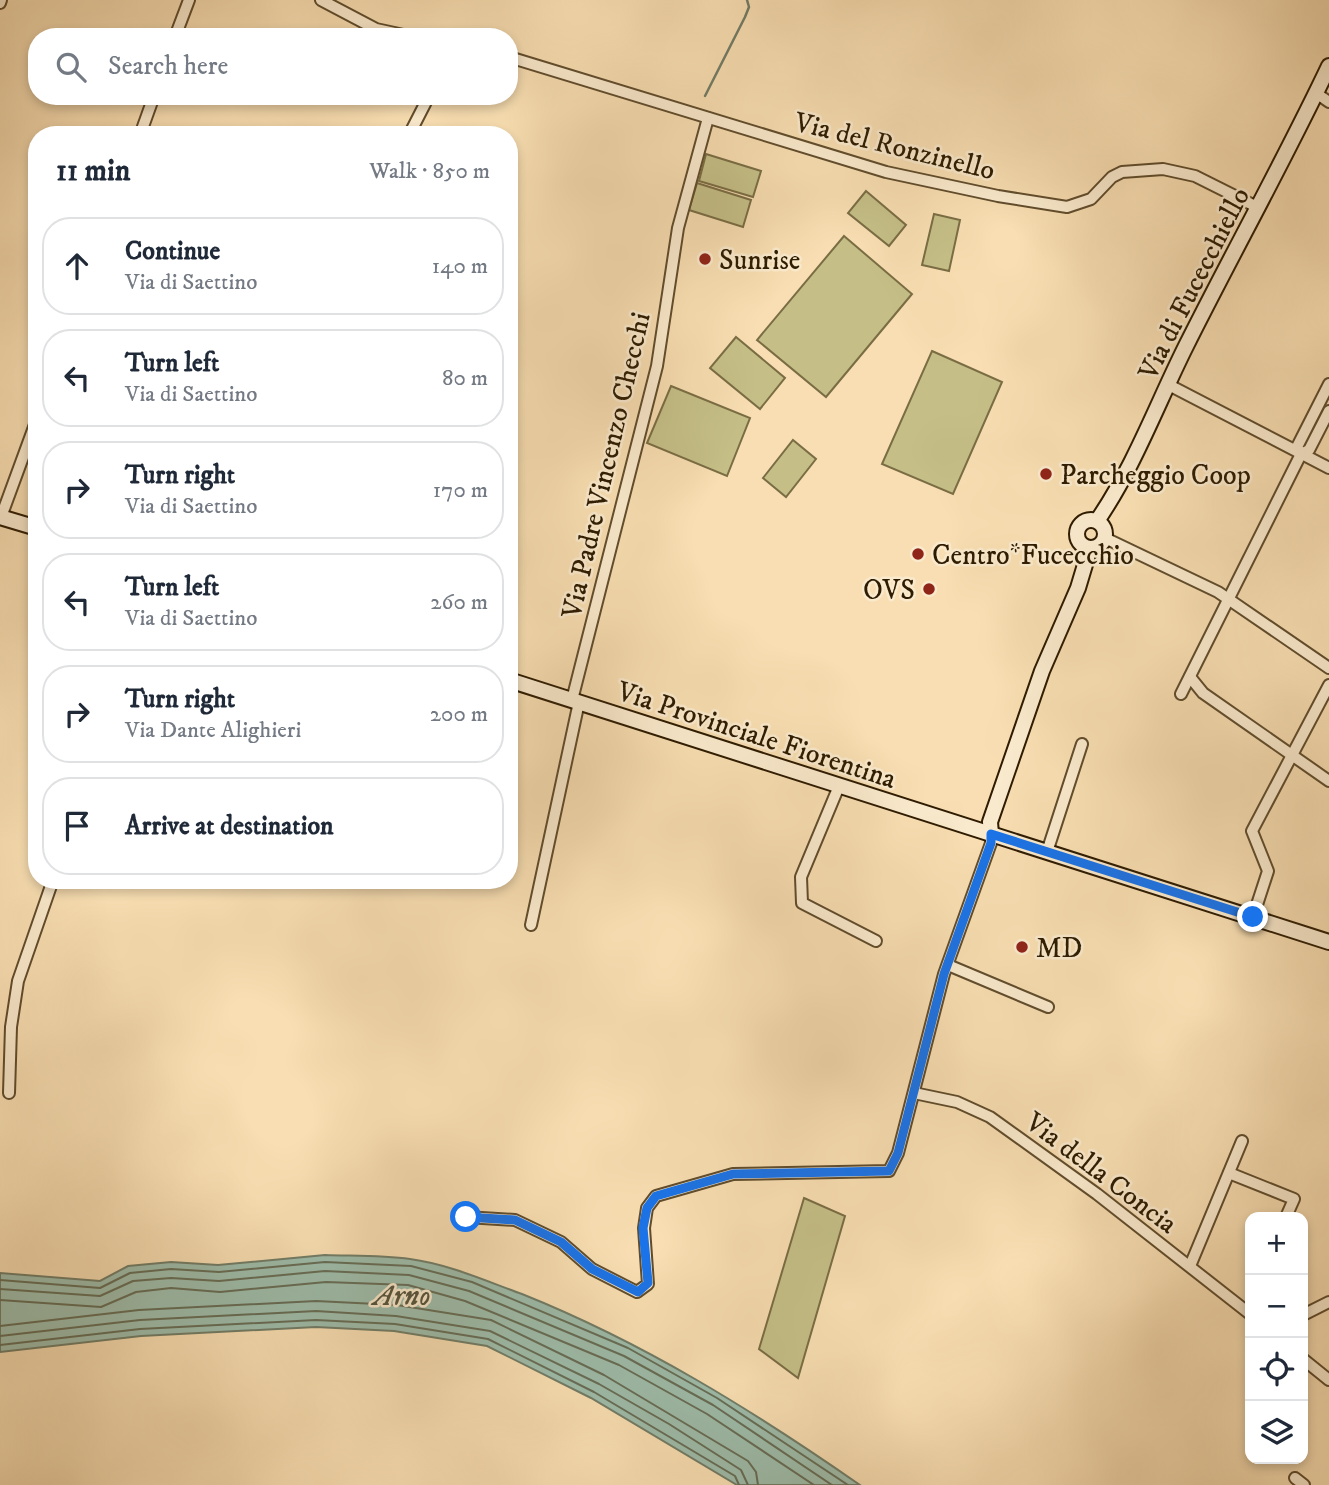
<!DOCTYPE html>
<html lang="en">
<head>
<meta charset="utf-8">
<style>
  :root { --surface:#fff; --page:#f6f6f7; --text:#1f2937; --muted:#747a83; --line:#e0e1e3 }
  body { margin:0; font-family:"IM FELL DW Pica",serif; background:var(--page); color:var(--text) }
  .controls { position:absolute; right:21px; bottom:21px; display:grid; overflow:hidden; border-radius:14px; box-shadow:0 4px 10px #0003 }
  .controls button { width:63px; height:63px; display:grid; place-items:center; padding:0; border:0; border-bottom:2px solid var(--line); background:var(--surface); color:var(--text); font:35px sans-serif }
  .stop { position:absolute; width:21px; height:21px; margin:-16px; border:5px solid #1a73e8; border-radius:50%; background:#fff }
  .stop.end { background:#1a73e8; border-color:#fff; box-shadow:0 2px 7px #0008 }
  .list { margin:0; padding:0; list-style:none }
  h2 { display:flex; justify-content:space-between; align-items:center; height:91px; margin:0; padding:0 28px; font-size:30px }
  h2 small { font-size:23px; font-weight:400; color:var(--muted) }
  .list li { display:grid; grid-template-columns:46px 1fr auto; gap:21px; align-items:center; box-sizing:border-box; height:98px; margin:0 14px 14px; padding:0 14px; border:2px solid var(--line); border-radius:28px }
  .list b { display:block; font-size:26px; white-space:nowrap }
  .list p { margin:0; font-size:23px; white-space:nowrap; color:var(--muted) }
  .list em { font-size:23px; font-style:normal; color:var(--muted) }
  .icon { flex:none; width:38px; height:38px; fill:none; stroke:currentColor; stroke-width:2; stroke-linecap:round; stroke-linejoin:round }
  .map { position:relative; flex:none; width:1329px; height:1485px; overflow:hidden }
  .search { position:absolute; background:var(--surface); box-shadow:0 4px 10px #0003; left:28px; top:28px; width:490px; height:77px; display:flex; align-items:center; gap:18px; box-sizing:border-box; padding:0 24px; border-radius:28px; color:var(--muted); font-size:26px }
  .panel { position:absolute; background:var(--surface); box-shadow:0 4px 10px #0003; left:28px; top:126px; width:490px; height:763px; border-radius:28px }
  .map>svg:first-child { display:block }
  .green { fill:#c5bf87; stroke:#7a6d44; stroke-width:2 }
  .water { fill:#9dbcaa; stroke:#717c66; stroke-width:2 }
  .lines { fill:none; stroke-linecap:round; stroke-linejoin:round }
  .shore { stroke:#666c55; stroke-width:2 }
  .stream { stroke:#717c66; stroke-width:2.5 }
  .street-casing { stroke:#604c2c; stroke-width:14 }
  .secondary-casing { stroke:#2e1b00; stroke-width:18 }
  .street { stroke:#faeacd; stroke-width:10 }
  .secondary { stroke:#faeacd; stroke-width:14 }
  .route { stroke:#1a73e8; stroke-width:9 }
  .poi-dot { fill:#8f2418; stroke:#faeacd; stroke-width:2.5 }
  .labels { text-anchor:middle; stroke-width:5; stroke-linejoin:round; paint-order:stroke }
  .street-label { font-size:28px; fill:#2e1b00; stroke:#faeacd }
  .poi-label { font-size:28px; fill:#2e1b00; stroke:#faeacd; text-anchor:start }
  .water-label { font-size:30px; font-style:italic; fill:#55533c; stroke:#faeacd }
</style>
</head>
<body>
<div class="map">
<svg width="1329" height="1485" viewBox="0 0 1329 1485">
  <rect width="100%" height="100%" fill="#f8deb2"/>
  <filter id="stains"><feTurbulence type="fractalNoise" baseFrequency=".00286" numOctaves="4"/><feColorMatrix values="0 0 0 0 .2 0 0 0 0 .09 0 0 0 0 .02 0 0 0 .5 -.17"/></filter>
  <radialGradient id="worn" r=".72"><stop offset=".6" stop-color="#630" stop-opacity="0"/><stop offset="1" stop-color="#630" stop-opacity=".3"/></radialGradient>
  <!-- green -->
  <g class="green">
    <polygon points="706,154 761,171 753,197 699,181"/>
    <polygon points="697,183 751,200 743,227 689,210"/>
    <polygon points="866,191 906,225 889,246 848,213"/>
    <polygon points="934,214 960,220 949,271 922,265"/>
    <polygon points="844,236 912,294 826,397 757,340"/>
    <polygon points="736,337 785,378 760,409 710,368"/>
    <polygon points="932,351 1002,382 953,494 882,464"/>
    <polygon points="671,386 750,418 727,476 647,443"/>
    <polygon points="793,440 816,459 786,497 763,478"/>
    <polygon points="804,1198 845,1216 798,1378 759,1349"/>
  </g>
  <!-- water -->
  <path class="water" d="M325 1255C353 1256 382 1255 410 1259 448 1264 486 1281 522 1294 644 1343 752 1410 860 1485H737L591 1398 487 1346 394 1331 316 1327 141 1336 0 1352V1273L100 1281 128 1266 171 1262 218 1265Z"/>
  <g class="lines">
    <!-- shore -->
    <g class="shore">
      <polyline points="0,1280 100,1288 130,1273 171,1269 219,1272 325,1262 411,1266 472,1282 628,1348 717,1398 848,1485"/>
      <polyline points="0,1289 100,1296 133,1281 171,1278 219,1281 325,1271 409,1275 469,1291 624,1356 713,1405 832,1485"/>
      <polyline points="0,1300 101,1307 136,1292 171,1288 220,1292 326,1282 408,1285 465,1301 619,1365 707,1414 814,1485"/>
      <polyline points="0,1326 139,1310 316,1301 397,1305 491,1320 604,1375 748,1461 756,1472 758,1485"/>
      <polyline points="0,1336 140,1320 316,1311 396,1316 490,1331 599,1384 669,1424 741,1470 748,1485"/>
      <polyline points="0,1345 140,1329 316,1320 395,1324 488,1339 594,1392 735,1476 739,1485"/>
    </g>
    <!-- stream -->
    <polyline class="stream" points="705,96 745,17 749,7 747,0"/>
    <!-- street casing -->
    <g class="street-casing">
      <g id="street">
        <polyline points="321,0 376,29 413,37"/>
        <polyline points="0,3 1,0"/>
        <polyline points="175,37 189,0"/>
        <polyline points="509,57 886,172 998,196 1067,207 1091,199 1112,177 1122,172 1163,169 1195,176 1259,208"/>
        <polyline points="1316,93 1329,102"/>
        <polyline points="140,135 154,96"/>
        <polyline points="409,135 429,96"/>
        <polyline points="1167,384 1329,468"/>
        <polyline points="1301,454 1297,447 1329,384"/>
        <polyline points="1301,454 1309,450 1329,411"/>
        <polyline points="1,517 37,419"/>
        <polyline points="1105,538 1218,592 1329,668"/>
        <polyline points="1190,677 1203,693 1329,781"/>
        <polyline points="1181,694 1301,454"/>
        <polyline points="572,700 657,366 678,228 708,118"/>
        <polyline points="839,786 801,877 802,903 876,941"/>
        <polyline points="1047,852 1082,744"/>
        <polyline points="1253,917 1268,871 1252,831 1329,685"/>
        <polyline points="531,925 579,702"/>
        <polyline points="948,965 1048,1007"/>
        <polyline points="9,1093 11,1027 18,981 53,880"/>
        <polyline points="914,1093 957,1102 990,1117 1097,1194 1250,1314"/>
        <polyline points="1229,1173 1294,1199 1286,1217"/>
        <polyline points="466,1217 515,1220 561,1242 592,1269 637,1292 648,1284 644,1228 647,1208 656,1196 733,1174 889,1171 898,1153 944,974 991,843 991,834"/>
        <polyline points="1190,1266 1242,1141"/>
        <polyline points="1303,1315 1329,1302"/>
        <polyline points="1303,1359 1329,1380"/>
        <polyline points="1295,1478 1304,1485"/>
      </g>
    </g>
    <!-- secondary casing -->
    <g class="secondary-casing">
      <g id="secondary">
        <polyline points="0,517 37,528"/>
        <circle cx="1091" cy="534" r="14"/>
        <path d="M1097 521C1134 467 1157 404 1186 346 1233 252 1284 161 1329 66"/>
        <polyline points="509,680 1329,942"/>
        <polyline points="991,834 990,822 1042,671 1078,588 1090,548"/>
      </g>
    </g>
    <!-- street -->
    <use href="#street" class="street"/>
    <!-- secondary -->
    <use href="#secondary" class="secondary"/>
  </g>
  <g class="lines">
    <!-- route -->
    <polyline class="route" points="466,1217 515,1220 561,1242 592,1269 638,1292 648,1283 643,1228 647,1208 656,1196 733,1174 889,1171 898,1153 944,974 991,843 991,834 1253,917"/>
  </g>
  <!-- markers -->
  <g class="poi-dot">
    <circle cx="705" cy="259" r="7"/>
    <circle cx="1046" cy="474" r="7"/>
    <circle cx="918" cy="554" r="7"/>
    <circle cx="929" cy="589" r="7"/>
    <circle cx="1022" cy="947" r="7"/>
  </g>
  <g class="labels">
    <!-- street labels -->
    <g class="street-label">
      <text transform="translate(895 145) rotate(14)" y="10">Via del Ronzinello</text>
      <text transform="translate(1193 283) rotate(-63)" y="10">Via di Fucecchiello</text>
      <text transform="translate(605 465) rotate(-77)" y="10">Via Padre Vincenzo Checchi</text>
      <text transform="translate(757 734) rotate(18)" y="10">Via Provinciale Fiorentina</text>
      <text transform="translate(1102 1172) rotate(37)" y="10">Via della Concia</text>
    </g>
    <!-- poi labels -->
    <g class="poi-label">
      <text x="719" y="269">Sunrise</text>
      <text x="1060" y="484">Parcheggio Coop</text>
      <text x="932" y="564">Centro*Fucecchio</text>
      <text x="915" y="599" text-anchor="end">OVS</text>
      <text x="1036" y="957">MD</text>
    </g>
    <!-- water labels -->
    <g class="water-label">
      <text x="402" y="1305">Arno</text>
    </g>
  </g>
  <rect width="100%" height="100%" filter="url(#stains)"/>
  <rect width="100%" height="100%" fill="url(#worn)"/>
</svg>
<div class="controls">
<button>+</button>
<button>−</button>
<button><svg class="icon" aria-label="locate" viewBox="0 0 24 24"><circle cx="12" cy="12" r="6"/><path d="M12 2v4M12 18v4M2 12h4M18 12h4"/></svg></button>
<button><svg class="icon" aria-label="layers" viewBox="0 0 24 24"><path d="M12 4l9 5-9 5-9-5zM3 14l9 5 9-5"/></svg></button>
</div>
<div class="stop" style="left:466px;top:1217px"></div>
<div class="stop end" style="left:1253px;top:917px"></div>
<div class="search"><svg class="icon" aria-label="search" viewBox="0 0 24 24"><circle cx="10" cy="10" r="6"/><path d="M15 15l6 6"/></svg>Search here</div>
<section class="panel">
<h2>11 min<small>Walk · 850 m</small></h2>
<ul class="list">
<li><svg class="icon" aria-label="ahead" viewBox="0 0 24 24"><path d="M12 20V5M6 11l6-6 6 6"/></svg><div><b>Continue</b><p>Via di Saettino</p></div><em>140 m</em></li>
<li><svg class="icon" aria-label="left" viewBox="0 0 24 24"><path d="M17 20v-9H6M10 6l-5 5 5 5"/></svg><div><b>Turn left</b><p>Via di Saettino</p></div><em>80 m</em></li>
<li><svg class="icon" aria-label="right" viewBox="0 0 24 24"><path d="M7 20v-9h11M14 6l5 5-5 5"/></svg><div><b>Turn right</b><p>Via di Saettino</p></div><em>170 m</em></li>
<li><svg class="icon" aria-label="left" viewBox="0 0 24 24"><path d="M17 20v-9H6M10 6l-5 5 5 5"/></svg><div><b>Turn left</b><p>Via di Saettino</p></div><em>260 m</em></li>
<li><svg class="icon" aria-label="right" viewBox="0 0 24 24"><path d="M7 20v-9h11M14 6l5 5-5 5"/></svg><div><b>Turn right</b><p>Via Dante Alighieri</p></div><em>200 m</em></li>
<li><svg class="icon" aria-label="arrive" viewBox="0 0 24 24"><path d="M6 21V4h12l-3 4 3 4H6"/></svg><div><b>Arrive at destination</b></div></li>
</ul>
</section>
</div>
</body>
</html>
